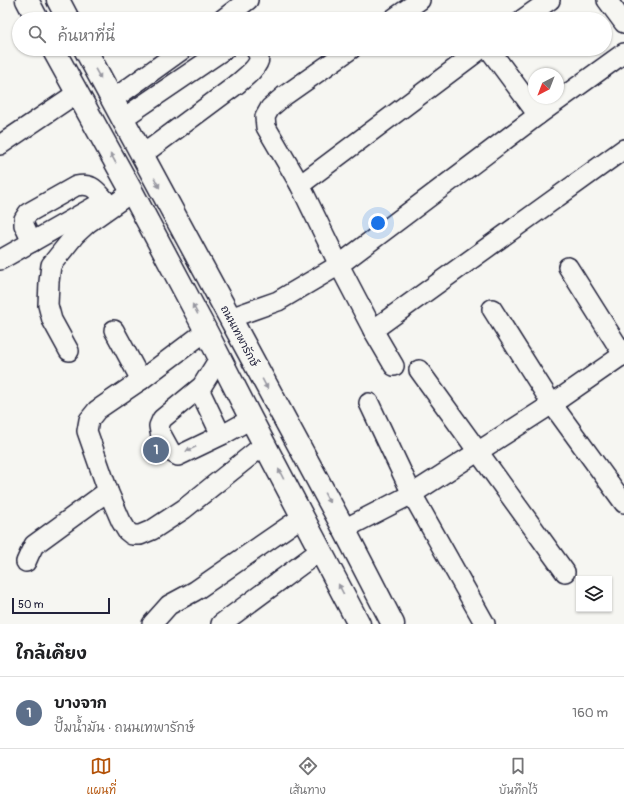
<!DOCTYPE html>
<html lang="th">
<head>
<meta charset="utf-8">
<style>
  :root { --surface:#fff; --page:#f6f6f6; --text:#202124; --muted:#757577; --line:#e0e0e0; --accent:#b45309 }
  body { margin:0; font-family:Pangolin,"Playpen Sans Thai",sans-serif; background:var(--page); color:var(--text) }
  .controls { position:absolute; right:12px; bottom:12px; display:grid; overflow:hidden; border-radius:0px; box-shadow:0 1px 3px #0004 }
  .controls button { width:36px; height:36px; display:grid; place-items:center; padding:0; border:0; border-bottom:1px solid var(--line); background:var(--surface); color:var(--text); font:20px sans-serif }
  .compass { position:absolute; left:528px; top:68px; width:36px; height:36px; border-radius:50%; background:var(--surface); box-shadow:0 1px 3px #0004; rotate:222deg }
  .scale { position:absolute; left:12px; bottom:10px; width:98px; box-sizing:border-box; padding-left:4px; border:2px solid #22223b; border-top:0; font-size:11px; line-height:14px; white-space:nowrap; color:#22223b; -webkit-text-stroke:3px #f6f6f2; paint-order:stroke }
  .you { position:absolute; left:378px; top:223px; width:14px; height:14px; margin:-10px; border:3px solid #fff; border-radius:50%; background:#1a73e8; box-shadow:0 0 0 6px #1a73e833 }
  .badge { display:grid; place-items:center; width:26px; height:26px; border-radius:50%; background:var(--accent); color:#fff; font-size:13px; font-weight:700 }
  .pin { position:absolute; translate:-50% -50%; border:2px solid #fff; box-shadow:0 1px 4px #0006 }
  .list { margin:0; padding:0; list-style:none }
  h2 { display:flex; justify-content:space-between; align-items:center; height:52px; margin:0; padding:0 16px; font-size:17px }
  h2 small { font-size:13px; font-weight:400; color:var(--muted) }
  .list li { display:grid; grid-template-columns:26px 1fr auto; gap:12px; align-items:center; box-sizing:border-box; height:72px; padding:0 16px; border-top:1px solid var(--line) }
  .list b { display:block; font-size:15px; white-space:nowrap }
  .list p { margin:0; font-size:13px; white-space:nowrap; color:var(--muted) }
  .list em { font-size:13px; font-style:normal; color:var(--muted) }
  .icon { flex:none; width:22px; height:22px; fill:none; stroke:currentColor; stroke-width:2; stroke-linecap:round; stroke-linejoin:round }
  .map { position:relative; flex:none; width:624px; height:624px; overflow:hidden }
  .search { position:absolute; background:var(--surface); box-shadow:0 1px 3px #0004; left:12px; right:12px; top:12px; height:44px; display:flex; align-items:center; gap:10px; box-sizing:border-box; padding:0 14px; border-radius:22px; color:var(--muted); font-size:15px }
  .sheet { height:124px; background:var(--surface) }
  nav { display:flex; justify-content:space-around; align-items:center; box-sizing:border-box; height:56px; border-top:1px solid var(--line); background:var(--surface); font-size:11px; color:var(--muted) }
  nav a { display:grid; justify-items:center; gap:2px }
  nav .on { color:var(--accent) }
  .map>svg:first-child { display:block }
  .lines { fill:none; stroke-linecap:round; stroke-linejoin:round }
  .minor-casing { stroke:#22223b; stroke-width:22 }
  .major-casing { stroke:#22223b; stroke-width:25 }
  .minor { stroke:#f6f6f2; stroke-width:19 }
  .major { stroke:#f6f6f2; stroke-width:22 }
  .oneway { fill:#9797a0 }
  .labels { text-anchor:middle; stroke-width:3; stroke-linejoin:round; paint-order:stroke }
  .street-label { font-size:11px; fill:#22223b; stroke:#f6f6f2 }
</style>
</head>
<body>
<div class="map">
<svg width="624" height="624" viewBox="0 0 624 624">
  <rect width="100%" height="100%" fill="#f6f6f2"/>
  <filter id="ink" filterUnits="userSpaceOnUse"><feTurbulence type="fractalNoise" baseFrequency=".025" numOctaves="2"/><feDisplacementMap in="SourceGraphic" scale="8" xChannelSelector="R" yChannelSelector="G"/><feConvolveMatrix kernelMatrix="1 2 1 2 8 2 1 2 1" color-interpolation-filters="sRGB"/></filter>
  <g filter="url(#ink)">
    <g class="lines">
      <!-- minor casing -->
      <g class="minor-casing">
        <g id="minor">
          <polyline points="607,0 624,23"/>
          <polyline points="223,19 248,0"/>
          <polyline points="393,19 420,0"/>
          <polyline points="523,19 550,0"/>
          <polyline points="351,49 284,96 270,108 265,117 266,127 300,185 339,265 373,330 394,366"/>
          <polyline points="489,49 538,115"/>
          <polyline points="112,100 183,49"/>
          <polyline points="122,119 225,49"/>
          <polyline points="0,145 77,93"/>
          <path d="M142 155 236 85C243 79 259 67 259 58 259 54 257 52 255 49"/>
          <polyline points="300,185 481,49"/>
          <path d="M32 242 24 225V219L28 213 76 186C92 183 95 189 105 200"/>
          <polyline points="0,260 97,205"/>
          <polyline points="568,267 624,356"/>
          <polyline points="492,309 552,404 624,503"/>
          <polyline points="230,318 278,301 339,265 538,115 624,53"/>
          <polyline points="114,330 141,380"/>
          <polyline points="373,330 624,149"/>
          <polyline points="206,331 141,380 97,410 89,420 87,431 108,491 121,521 127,531 132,535 140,535 152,530 184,509 265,444"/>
          <polyline points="69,351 52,320 48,305 49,282 51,265 75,235 88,223 132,192"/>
          <polyline points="220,357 202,386 162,419 159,426 160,432 171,452 178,456 226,433 251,419"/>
          <polyline points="419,370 565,572"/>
          <polyline points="199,389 221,435"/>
          <polyline points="369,403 412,494 485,624"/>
          <polyline points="344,529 412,494 552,404 624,354"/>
          <polyline points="26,562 30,553 34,545 108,491"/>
          <polyline points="152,624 169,605 195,591 302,517"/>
          <polyline points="221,624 321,550"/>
        </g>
      </g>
      <!-- major casing -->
      <g class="major-casing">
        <g id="major">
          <polyline points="27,0 37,19"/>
          <polyline points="58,0 68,19"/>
          <polyline points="53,49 132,192 206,331 251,419 359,624"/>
          <polyline points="85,49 344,529 393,624"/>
        </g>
      </g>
      <!-- minor -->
      <use href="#minor" class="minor"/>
      <!-- major -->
      <use href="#major" class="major"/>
    </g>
    <!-- one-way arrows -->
    <defs><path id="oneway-solid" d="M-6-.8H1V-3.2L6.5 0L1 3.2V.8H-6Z"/></defs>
    <g class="oneway">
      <use href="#oneway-solid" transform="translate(98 74) rotate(61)"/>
      <use href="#oneway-solid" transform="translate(113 158) rotate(-119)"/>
      <use href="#oneway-solid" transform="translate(157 183) rotate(62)"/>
      <use href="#oneway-solid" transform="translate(195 309) rotate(-118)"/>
      <use href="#oneway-solid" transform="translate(265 384) rotate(62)"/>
      <use href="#oneway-solid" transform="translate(191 449) rotate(155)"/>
      <use href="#oneway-solid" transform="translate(281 474) rotate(-117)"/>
      <use href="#oneway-solid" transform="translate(327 498) rotate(62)"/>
      <use href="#oneway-solid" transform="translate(341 589) rotate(-118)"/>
    </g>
  </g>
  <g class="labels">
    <!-- street labels -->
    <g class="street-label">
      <text transform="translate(240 336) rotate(62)" y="4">ถนนเทพารักษ์</text>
    </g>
  </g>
</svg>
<div class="controls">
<button><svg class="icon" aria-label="layers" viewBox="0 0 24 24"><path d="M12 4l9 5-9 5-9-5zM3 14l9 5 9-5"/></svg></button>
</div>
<svg class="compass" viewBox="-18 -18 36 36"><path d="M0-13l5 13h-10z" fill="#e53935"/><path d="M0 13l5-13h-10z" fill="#757577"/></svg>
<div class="scale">50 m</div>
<div class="you"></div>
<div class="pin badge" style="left:156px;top:450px;background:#5c6f8a">1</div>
<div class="search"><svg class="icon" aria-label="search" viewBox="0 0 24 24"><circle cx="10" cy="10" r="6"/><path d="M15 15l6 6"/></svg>ค้นหาที่นี่</div>
</div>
<section class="sheet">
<h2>ใกล้เคียง<small></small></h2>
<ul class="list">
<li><span class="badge" style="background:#5c6f8a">1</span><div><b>บางจาก</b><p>ปั๊มน้ำมัน · ถนนเทพารักษ์</p></div><em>160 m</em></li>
</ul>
</section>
<nav>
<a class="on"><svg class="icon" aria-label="map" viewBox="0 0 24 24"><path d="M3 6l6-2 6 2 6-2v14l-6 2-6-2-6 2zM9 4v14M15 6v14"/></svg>แผนที่</a>
<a><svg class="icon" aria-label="directions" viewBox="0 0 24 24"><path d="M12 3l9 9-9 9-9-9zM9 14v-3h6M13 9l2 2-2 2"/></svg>เส้นทาง</a>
<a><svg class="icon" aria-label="saved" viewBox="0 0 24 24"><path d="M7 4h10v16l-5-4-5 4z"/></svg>บันทึกไว้</a>
</nav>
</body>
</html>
